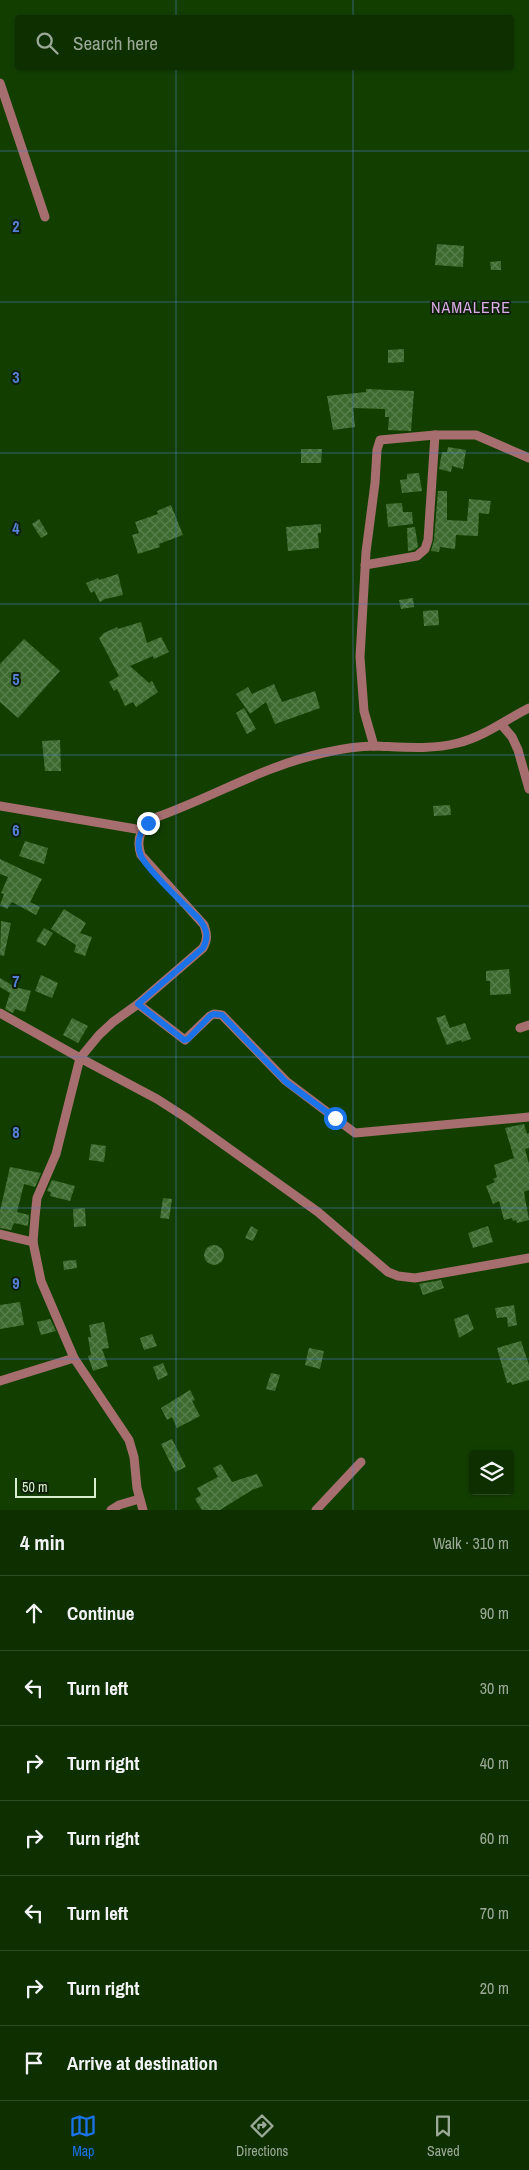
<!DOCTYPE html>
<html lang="en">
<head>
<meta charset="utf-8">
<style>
  :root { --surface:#0e2f00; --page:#17370a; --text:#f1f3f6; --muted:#9ba999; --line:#2e4a22; --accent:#1a73e8 }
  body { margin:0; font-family:"Archivo Narrow",sans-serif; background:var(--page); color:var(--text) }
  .controls { position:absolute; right:15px; bottom:15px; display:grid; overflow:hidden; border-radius:5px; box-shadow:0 1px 4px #0004 }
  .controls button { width:45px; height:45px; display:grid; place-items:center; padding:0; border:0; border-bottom:1px solid var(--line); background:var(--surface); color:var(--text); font:25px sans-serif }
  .scale { position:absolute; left:15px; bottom:12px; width:81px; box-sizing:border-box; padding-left:5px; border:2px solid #d6f0cf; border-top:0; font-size:14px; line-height:18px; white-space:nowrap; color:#d6f0cf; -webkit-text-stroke:4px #0e2108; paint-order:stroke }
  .stop { position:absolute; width:15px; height:15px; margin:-11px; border:4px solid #1a73e8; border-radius:50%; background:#fff }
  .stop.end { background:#1a73e8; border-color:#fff; box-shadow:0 1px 5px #0008 }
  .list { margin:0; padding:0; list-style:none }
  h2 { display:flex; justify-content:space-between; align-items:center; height:65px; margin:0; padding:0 20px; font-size:21px }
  h2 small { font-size:16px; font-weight:400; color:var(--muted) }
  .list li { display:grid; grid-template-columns:32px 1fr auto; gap:15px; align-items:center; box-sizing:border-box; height:75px; padding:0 20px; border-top:1px solid var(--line) }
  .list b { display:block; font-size:19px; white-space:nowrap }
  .list em { font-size:16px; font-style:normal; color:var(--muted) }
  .icon { flex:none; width:28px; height:28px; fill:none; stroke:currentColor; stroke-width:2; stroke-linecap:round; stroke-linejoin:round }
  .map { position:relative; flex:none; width:529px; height:1510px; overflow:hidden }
  .search { position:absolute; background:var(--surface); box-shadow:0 1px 4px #0004; left:15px; right:15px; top:15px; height:55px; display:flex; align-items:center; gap:12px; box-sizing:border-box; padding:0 18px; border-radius:5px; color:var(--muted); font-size:19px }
  .sheet { height:590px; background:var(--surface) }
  nav { display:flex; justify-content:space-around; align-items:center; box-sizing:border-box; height:70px; border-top:1px solid var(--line); background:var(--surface); font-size:14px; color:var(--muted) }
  nav a { display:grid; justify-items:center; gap:2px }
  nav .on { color:var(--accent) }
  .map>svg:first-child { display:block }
  .building { fill:url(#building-cross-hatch) }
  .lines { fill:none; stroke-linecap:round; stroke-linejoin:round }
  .street { stroke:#a76e6f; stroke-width:9 }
  .route { stroke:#1a73e8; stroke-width:6 }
  .grid { fill:none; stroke:#547fd5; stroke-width:1; stroke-opacity:0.55 }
  .labels { text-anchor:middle; stroke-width:4; stroke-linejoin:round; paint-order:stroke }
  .quarter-label { font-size:16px; letter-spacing:1px; fill:#dcacea; stroke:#0e2108 }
  .grid-label { font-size:16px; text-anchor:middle; font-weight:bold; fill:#547fd5; stroke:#0e2108; stroke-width:4; stroke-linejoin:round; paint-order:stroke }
</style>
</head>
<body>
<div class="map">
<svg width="529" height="1510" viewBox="0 0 529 1510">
  <defs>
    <pattern id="building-cross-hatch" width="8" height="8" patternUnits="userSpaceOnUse" patternTransform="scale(1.25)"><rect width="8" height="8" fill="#3d6a2f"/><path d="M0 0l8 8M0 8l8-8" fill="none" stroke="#58804c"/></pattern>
  </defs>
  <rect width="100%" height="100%" fill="#123f00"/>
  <!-- building -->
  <g class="building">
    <polygon points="437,244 464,246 463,267 435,265"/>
    <polygon points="501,261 501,270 491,270 490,262"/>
    <polygon points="404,349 404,362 388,363 388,350"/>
    <polygon points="366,389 414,391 411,431 388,430 389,417 385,417 385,409 353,408 355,427 333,430 327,396 366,392"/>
    <polygon points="448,447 466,450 463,469 452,466 451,472 439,469 442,452 447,452"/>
    <polygon points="301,449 322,449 321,463 301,463"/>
    <polygon points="419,473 422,491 402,493 400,480 407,479 407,474"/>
    <polygon points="438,491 447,491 447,520 467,521 469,499 491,501 489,514 479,513 478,536 456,535 455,549 440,547 439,552 431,551 434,540"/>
    <polygon points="402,503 403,512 412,512 413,524 388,527 386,504"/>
    <polygon points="171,505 183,535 159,544 160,547 138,554 132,535 139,533 135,522 158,514 157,511"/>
    <polygon points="39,519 48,534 41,538 32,524"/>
    <polygon points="321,524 321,533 318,533 319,548 288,551 286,527"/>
    <polygon points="415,527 418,547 414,550 408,551 407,528"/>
    <polygon points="118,574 123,595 105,599 100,602 94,591 91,593 86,583 98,578 99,580"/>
    <polygon points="413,598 414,607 401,609 399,600"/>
    <polygon points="438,610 439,625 424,626 423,611"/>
    <polygon points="141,622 147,643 161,637 169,652 154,659 153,656 130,666 149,683 152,681 158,692 136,707 133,702 125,706 117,689 114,691 109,682 119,676 99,638 104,633 117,627 118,629"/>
    <polygon points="24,639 60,671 18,718 0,702 0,664"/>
    <polygon points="274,684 282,702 315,691 320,708 275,724 266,702 250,714 236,694 248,687 252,694"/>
    <polygon points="244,708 256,729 247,734 236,713"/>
    <polygon points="60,740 61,771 45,771 42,741"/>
    <polygon points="450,805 451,815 434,816 433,806"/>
    <polygon points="25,841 48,848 44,864 19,856"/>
    <polygon points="0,859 42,879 30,902 40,907 36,915 12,902 7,909 0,905 4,894 1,893 8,877 0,874"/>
    <polygon points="64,909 86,923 80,933 92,937 85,956 74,952 76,945 51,929"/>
    <polygon points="1,921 11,923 4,956 0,955"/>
    <polygon points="44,928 53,933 45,946 36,941"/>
    <polygon points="509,969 511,994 490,995 490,981 486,981 486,971"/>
    <polygon points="41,975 58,983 52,998 35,991"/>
    <polygon points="0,978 15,987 31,991 25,1012 15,1009 13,1013 5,1009 10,993 0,987"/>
    <polygon points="445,1015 450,1028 465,1023 471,1039 462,1042 461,1040 447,1045 436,1018"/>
    <polygon points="72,1018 88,1026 78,1043 63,1035"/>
    <polygon points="524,1124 527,1134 529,1133 529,1148 525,1149 529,1164 529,1190 524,1192 529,1220 517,1223 516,1220 513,1221 512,1218 504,1220 499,1201 493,1204 486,1186 495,1182 493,1179 497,1177 494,1165 514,1158 505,1128"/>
    <polygon points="91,1144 106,1146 104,1162 89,1160"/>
    <polygon points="10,1167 41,1173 35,1187 24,1184 17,1212 29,1215 28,1226 14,1223 11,1230 0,1228 0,1211"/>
    <polygon points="52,1180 75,1186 70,1201 50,1196 51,1192 47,1191"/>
    <polygon points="163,1198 172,1199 169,1219 160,1218"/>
    <polygon points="85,1208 86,1226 74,1227 73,1209"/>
    <polygon points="251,1226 258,1230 253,1241 245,1238"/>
    <polygon points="488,1226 493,1242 473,1248 468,1233"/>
    <circle cx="214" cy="1255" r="10"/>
    <polygon points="76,1260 77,1268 64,1270 63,1261"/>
    <polygon points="441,1280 444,1288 423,1295 419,1284"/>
    <polygon points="20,1302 24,1325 0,1329 0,1305"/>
    <polygon points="514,1305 517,1325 508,1327 507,1317 497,1318 495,1308"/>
    <polygon points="468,1314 474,1329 459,1338 454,1319"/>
    <polygon points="50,1319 56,1331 41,1335 37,1322"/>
    <polygon points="104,1322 109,1348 102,1349 108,1366 93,1371 88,1356 91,1355 88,1337 91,1337 89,1325"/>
    <polygon points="152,1334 157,1346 144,1350 140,1338"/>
    <polygon points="521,1341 529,1365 529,1380 512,1385 511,1382 507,1383 497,1348"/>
    <polygon points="309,1348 324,1351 320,1369 305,1365"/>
    <polygon points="163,1363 168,1375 158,1380 153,1367"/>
    <polygon points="271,1373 280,1375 275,1391 266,1389"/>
    <polygon points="190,1390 195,1400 192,1401 200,1416 177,1428 172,1417 167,1420 161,1408"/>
    <polygon points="172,1439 186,1467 175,1472 161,1444"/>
    <polygon points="221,1464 232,1482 257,1474 263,1486 252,1490 220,1510 202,1510 195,1499 201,1495 197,1488 218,1477 213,1468"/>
  </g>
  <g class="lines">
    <!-- street -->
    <g class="street">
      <polyline points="0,83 45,217"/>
      <polyline points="365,565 417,556 425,549 428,540 435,435"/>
      <polyline points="501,724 512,737 518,750 529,789"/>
      <polyline points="374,746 364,711 360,657 366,552 375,483 377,450 380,440 435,435 476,435 529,458"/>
      <polyline points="0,806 142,830"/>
      <polyline points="138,1004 185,1040 210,1016 214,1014 222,1015 286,1081 355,1133 529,1117"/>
      <polyline points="0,1013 80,1058 157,1099 185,1117 318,1212 388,1272 398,1276 415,1278 529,1258"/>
      <polyline points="520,1028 529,1025"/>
      <polyline points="0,1234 33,1242"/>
      <polyline points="0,1381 74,1358"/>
      <polyline points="111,1510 119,1505 139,1499"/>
      <path d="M143 1510 137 1488 134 1457 129 1440 74 1358 41 1281 33 1242 35 1217 37 1198 56 1154 80 1058 99 1035 113 1022 138 1004 203 948C208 939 207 934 204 925L141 855C135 837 142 827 157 817 213 797 264 766 323 753 340 749 358 746 375 746 402 747 431 750 458 743 485 736 505 720 529 708"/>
      <polyline points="316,1510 361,1462"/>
    </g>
  </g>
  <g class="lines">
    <!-- route -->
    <path class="route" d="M148 823C139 832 136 844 141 856 148 871 186 906 199 919 207 929 209 937 203 948L138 1004 184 1040 188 1039 210 1016 214 1014 222 1015 286 1082 335 1118"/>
  </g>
  <!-- grid -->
  <path class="grid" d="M176 0V18M353 0V18M176 68V1510M353 68V1510M0 151H529M0 302H529M0 453H529M0 604H529M0 755H529M0 906H529M0 1057H529M0 1208H529M0 1359H529"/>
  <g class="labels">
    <!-- quarter labels -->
    <g class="quarter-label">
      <text x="471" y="313">NAMALERE</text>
    </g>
  </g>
  <g class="grid-label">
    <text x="16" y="232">2</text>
    <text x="16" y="383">3</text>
    <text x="16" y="534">4</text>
    <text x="16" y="685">5</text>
    <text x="16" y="836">6</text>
    <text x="16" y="987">7</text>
    <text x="16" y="1138">8</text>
    <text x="16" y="1289">9</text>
  </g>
</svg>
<div class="controls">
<button><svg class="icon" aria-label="layers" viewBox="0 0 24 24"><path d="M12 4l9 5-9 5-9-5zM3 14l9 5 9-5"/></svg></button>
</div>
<div class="scale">50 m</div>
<div class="stop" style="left:335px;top:1118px"></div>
<div class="stop end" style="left:148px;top:823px"></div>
<div class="search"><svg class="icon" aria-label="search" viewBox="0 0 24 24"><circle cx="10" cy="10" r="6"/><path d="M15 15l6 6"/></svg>Search here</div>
</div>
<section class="sheet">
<h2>4 min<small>Walk · 310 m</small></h2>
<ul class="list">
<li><svg class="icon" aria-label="ahead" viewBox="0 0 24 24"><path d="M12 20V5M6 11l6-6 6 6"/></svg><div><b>Continue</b></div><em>90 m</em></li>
<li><svg class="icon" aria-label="left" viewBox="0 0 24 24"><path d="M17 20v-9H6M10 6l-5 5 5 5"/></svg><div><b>Turn left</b></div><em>30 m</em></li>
<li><svg class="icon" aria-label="right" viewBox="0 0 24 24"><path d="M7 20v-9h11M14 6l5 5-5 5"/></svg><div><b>Turn right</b></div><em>40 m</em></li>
<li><svg class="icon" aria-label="right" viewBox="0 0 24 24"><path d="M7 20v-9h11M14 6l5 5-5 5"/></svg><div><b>Turn right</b></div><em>60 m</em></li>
<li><svg class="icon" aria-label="left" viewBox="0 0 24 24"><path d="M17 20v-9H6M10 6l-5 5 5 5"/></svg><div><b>Turn left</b></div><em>70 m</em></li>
<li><svg class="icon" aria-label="right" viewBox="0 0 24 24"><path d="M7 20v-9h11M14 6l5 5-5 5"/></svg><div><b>Turn right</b></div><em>20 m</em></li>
<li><svg class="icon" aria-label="arrive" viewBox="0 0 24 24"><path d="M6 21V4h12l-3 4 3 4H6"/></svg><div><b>Arrive at destination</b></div></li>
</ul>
</section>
<nav>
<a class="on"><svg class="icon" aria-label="map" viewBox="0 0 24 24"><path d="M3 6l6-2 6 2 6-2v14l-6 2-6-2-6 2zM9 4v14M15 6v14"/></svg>Map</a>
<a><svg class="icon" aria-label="directions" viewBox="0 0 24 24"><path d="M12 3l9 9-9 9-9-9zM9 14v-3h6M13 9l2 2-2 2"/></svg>Directions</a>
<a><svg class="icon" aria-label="saved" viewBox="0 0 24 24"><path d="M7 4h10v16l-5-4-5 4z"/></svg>Saved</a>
</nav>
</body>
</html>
